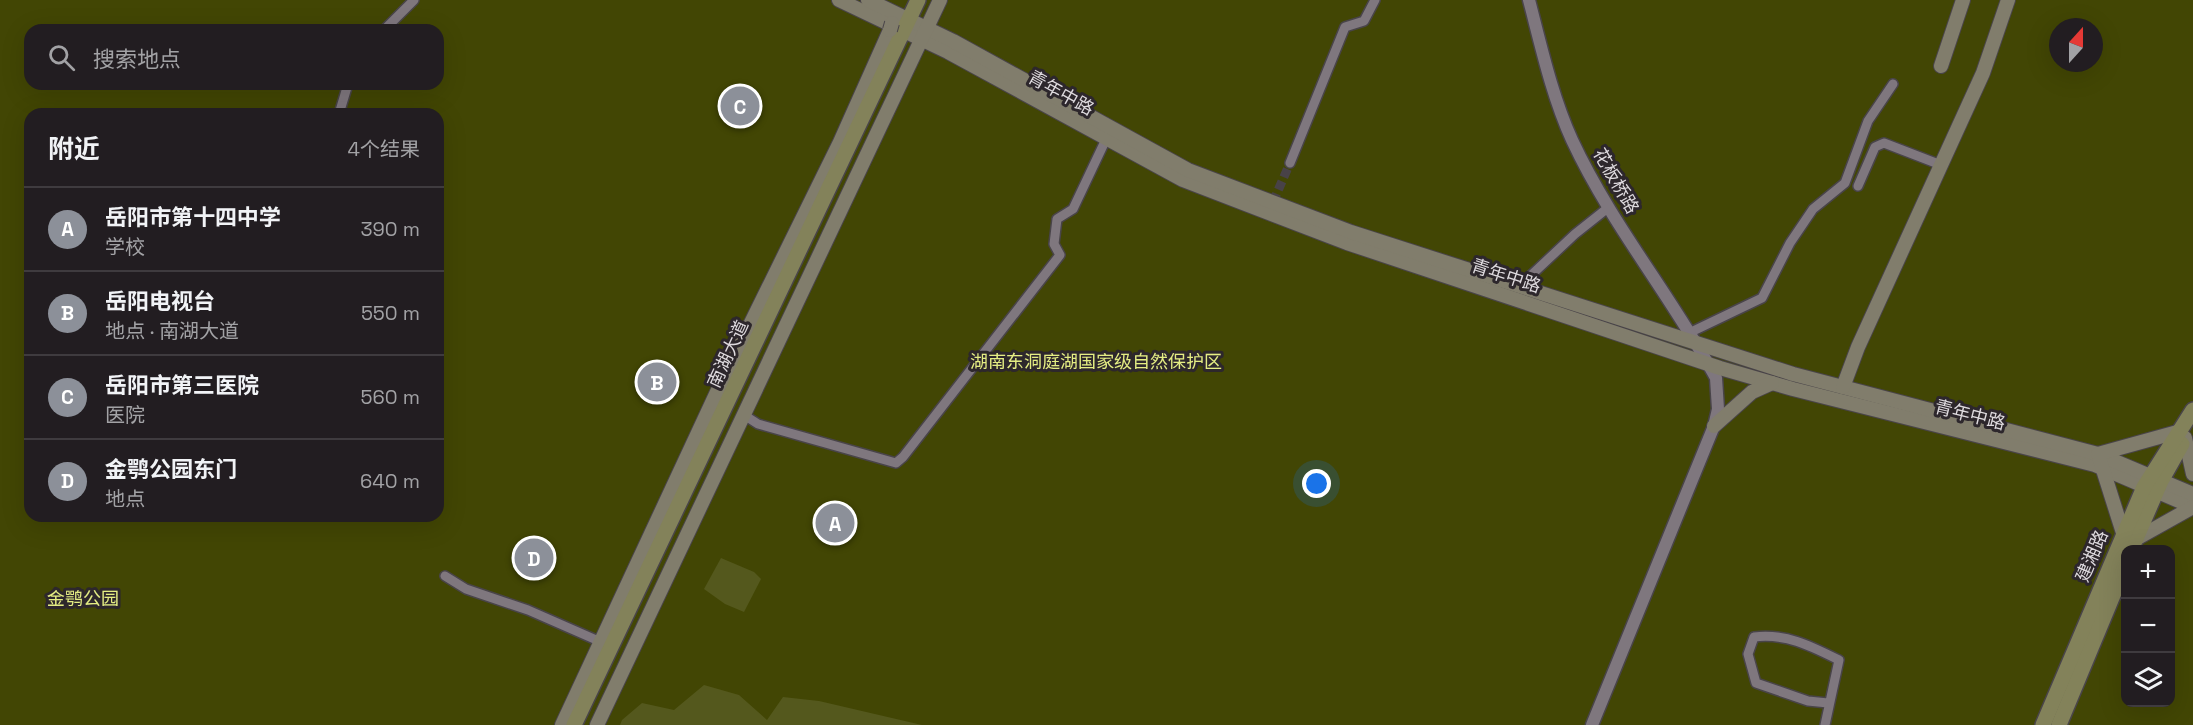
<!DOCTYPE html>
<html lang="zh">
<head>
<meta charset="utf-8">
<style>
  :root { --surface:#221d21; --page:#2e2a2e; --text:#f1f3f6; --muted:#a2a2a5; --line:#3f3b3f; --accent:#8c9099 }
  body { margin:0; font-family:"Space Grotesk","Noto Sans SC",sans-serif; background:var(--page); color:var(--text) }
  .controls { position:absolute; right:18px; bottom:18px; display:grid; overflow:hidden; border-radius:12px; box-shadow:0 6px 24px #0002 }
  .controls button { width:54px; height:54px; display:grid; place-items:center; padding:0; border:0; border-bottom:2px solid var(--line); background:var(--surface); color:var(--text); font:30px sans-serif }
  .compass { position:absolute; left:2049px; top:18px; width:54px; height:54px; border-radius:50%; background:var(--surface); box-shadow:0 6px 24px #0002; rotate:21deg }
  .you { position:absolute; left:1317px; top:484px; width:21px; height:21px; margin:-15px; border:4px solid #fff; border-radius:50%; background:#1a73e8; box-shadow:0 0 0 9px #1a73e833 }
  .badge { display:grid; place-items:center; width:39px; height:39px; border-radius:50%; background:var(--accent); color:#fff; font-size:20px; font-weight:700 }
  .pin { position:absolute; translate:-50% -50%; border:3px solid #fff; box-shadow:0 2px 6px #0006 }
  .list { margin:0; padding:0; list-style:none }
  h2 { display:flex; justify-content:space-between; align-items:center; height:78px; margin:0; padding:0 24px; font-size:26px }
  h2 small { font-size:20px; font-weight:400; color:var(--muted) }
  .list li { display:grid; grid-template-columns:39px 1fr auto; gap:18px; align-items:center; box-sizing:border-box; height:84px; padding:0 24px; border-top:2px solid var(--line) }
  .list b { display:block; font-size:22px; white-space:nowrap }
  .list p { margin:0; font-size:20px; white-space:nowrap; color:var(--muted) }
  .list em { font-size:20px; font-style:normal; color:var(--muted) }
  .icon { flex:none; width:33px; height:33px; fill:none; stroke:currentColor; stroke-width:2; stroke-linecap:round; stroke-linejoin:round }
  .map { position:relative; flex:none; width:2193px; height:725px; overflow:hidden }
  .search { position:absolute; background:var(--surface); box-shadow:0 6px 24px #0002; left:24px; top:24px; width:420px; height:66px; display:flex; align-items:center; gap:15px; box-sizing:border-box; padding:0 21px; border-radius:18px; color:var(--muted); font-size:22px }
  .panel { position:absolute; background:var(--surface); box-shadow:0 6px 24px #0002; left:24px; top:108px; width:420px; height:414px; border-radius:18px }
  .map>svg:first-child { display:block }
  .green { fill:#424604; fill-rule:evenodd }
  .forest { fill:#54581d }
  .lines { fill:none; stroke-linecap:round; stroke-linejoin:round }
  .minor-tunnel { stroke:#484247; stroke-width:9; stroke-dasharray:9 4.5; stroke-linecap:butt }
  .minor-casing { stroke:#494449; stroke-width:12 }
  .tertiary-casing { stroke:#494449; stroke-width:15 }
  .secondary-casing { stroke:#494449; stroke-width:16 }
  .primary-casing { stroke:#494449; stroke-width:18 }
  .minor { stroke:#7f777e; stroke-width:9 }
  .tertiary { stroke:#7f777e; stroke-width:12 }
  .secondary { stroke:#817d6c; stroke-width:14 }
  .primary { stroke:#83825a; stroke-width:15 }
  .secondary-bridge-casing { stroke:#494449; stroke-width:16; stroke-linecap:butt }
  .secondary-bridge { stroke:#817d6c; stroke-width:14 }
  .labels { text-anchor:middle; stroke-width:6; stroke-linejoin:round; paint-order:stroke }
  .street-label { font-size:18px; fill:#dedade; stroke:#2d272c }
  .park-label { font-size:18px; fill:#e4ed83; stroke:#2d272c }
</style>
</head>
<body>
<div class="map">
<svg width="2193" height="725" viewBox="0 0 2193 725">
  <rect width="100%" height="100%" fill="#2d272c"/>
  <!-- green -->
  <path class="green" d="M0 0H2193V725H0ZM2058 27H2094V63H2058ZM30 30H438V84H30ZM30 114H438V516H30ZM2126 550H2170V702H2126Z"/>
  <!-- forest -->
  <g class="forest">
    <polygon points="721,558 754,572 761,579 744,612 725,604 704,589"/>
    <polygon points="704,685 739,695 767,720 783,697 819,701 922,725 620,725 622,720 642,703 674,710"/>
  </g>
  <g class="lines">
    <!-- minor-tunnel -->
    <polyline class="minor-tunnel" points="1273,202 1290,163"/>
    <!-- minor casing -->
    <g class="minor-casing">
      <g id="minor">
        <polyline points="384,30 414,0"/>
        <polyline points="339,114 348,84"/>
        <polyline points="1290,163 1345,27 1364,21 1375,0"/>
        <polyline points="1858,186 1875,147 1884,143 1941,165"/>
        <polyline points="1513,284 1527,279 1575,234 1609,207"/>
        <polyline points="1689,333 1762,298 1790,243 1813,209 1845,183 1868,121 1893,84"/>
        <polyline points="744,415 758,424 896,463 903,457 1060,255 1054,244 1057,219 1073,209 1108,135"/>
        <polyline points="445,576 466,589 528,610 601,642"/>
        <path d="M1825 725 1839 660C1811 646 1786 633 1754 637L1748 654 1756 683 1808 701 1828 703"/>
      </g>
    </g>
    <!-- tertiary casing -->
    <g class="tertiary-casing">
      <path id="tertiary" d="M1529 0C1541 46 1552 96 1572 140 1611 224 1672 297 1716 378L1718 409 1714 426 1592 725"/>
    </g>
    <!-- secondary casing -->
    <g class="secondary-casing">
      <g id="secondary">
        <polyline points="839,0 948,52 1183,180 1347,243 1720,368 1793,389 2095,465 2193,507"/>
        <polyline points="868,0 953,41 1188,170 1351,232 1793,374 2098,454 2193,494"/>
        <polyline points="1941,66 1963,0"/>
        <polyline points="1843,387 1858,347 1983,73 2008,0"/>
        <polyline points="1714,426 1752,392 1772,383"/>
        <polyline points="2185,438 2193,474"/>
        <polyline points="2123,533 2098,454 2181,431"/>
        <polyline points="2136,539 2193,507"/>
        <polyline points="562,725 716,394 840,142 890,30"/>
        <polyline points="597,725 940,0"/>
      </g>
    </g>
    <!-- primary casing -->
    <g class="primary-casing">
      <g id="primary">
        <polyline points="2131,550 2161,481 2182,444"/>
        <polyline points="574,725 918,0"/>
        <polyline points="2043,725 2144,487 2193,410"/>
        <polyline points="2059,725 2126,564"/>
      </g>
    </g>
    <!-- minor -->
    <use href="#minor" class="minor"/>
    <!-- tertiary -->
    <use href="#tertiary" class="tertiary"/>
    <!-- secondary -->
    <use href="#secondary" class="secondary"/>
    <!-- primary -->
    <use href="#primary" class="primary"/>
    <!-- secondary-bridge casing -->
    <g class="secondary-bridge-casing">
      <polyline id="secondary-bridge" points="890,30 892,23"/>
    </g>
    <!-- secondary-bridge -->
    <use href="#secondary-bridge" class="secondary-bridge"/>
  </g>
  <g class="labels">
    <!-- street labels -->
    <g class="street-label">
      <text transform="translate(1061 93) rotate(29)" y="6">青年中路</text>
      <text transform="translate(1616 181) rotate(60)" y="6">花板桥路</text>
      <text transform="translate(1506 276) rotate(18)" y="6">青年中路</text>
      <text transform="translate(728 354) rotate(-65)" y="6">南湖大道</text>
      <text transform="translate(1970 415) rotate(14)" y="6">青年中路</text>
      <text transform="translate(2092 556) rotate(-67)" y="6">建湘路</text>
    </g>
    <!-- park labels -->
    <g class="park-label">
      <text x="1096" y="368">湖南东洞庭湖国家级自然保护区</text>
      <text x="83" y="605">金鹗公园</text>
    </g>
  </g>
</svg>
<div class="controls">
<button>+</button>
<button>−</button>
<button><svg class="icon" aria-label="layers" viewBox="0 0 24 24"><path d="M12 4l9 5-9 5-9-5zM3 14l9 5 9-5"/></svg></button>
</div>
<svg class="compass" viewBox="-18 -18 36 36"><path d="M0-13l5 13h-10z" fill="#e53935"/><path d="M0 13l5-13h-10z" fill="#a2a2a5"/></svg>
<div class="you"></div>
<div class="pin badge" style="left:835px;top:523px">A</div>
<div class="pin badge" style="left:657px;top:382px">B</div>
<div class="pin badge" style="left:740px;top:106px">C</div>
<div class="pin badge" style="left:534px;top:558px">D</div>
<div class="search"><svg class="icon" aria-label="search" viewBox="0 0 24 24"><circle cx="10" cy="10" r="6"/><path d="M15 15l6 6"/></svg>搜索地点</div>
<section class="panel">
<h2>附近<small>4个结果</small></h2>
<ul class="list">
<li><span class="badge">A</span><div><b>岳阳市第十四中学</b><p>学校</p></div><em>390 m</em></li>
<li><span class="badge">B</span><div><b>岳阳电视台</b><p>地点 · 南湖大道</p></div><em>550 m</em></li>
<li><span class="badge">C</span><div><b>岳阳市第三医院</b><p>医院</p></div><em>560 m</em></li>
<li><span class="badge">D</span><div><b>金鹗公园东门</b><p>地点</p></div><em>640 m</em></li>
</ul>
</section>
</div>
</body>
</html>
